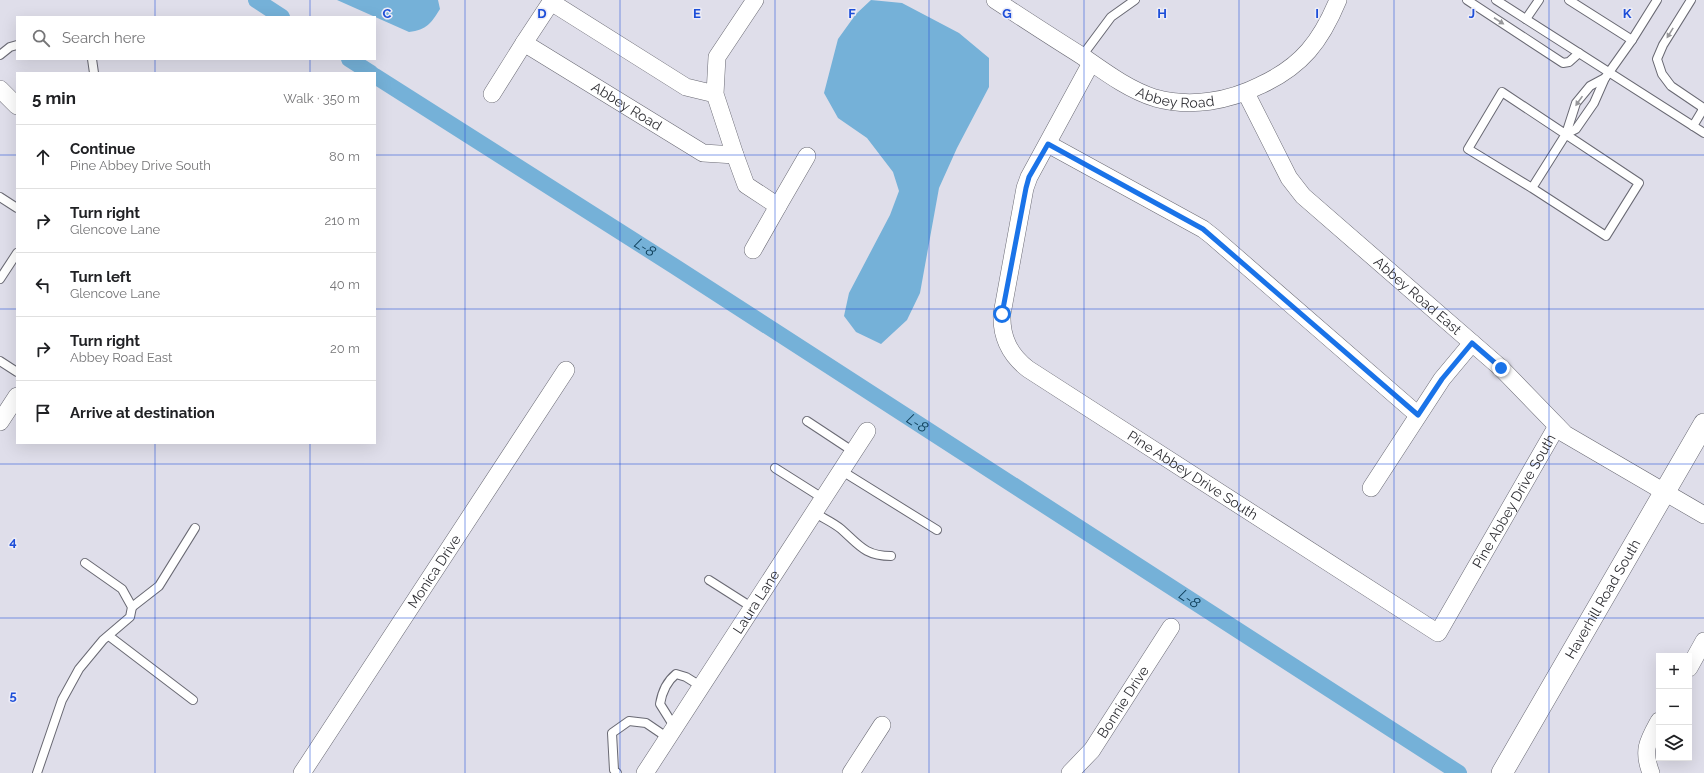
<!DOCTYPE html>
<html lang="en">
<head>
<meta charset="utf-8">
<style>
  :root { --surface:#fff; --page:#f2f2f2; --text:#202124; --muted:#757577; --line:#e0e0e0 }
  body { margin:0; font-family:Raleway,sans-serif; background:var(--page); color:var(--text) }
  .controls { position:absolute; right:12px; bottom:12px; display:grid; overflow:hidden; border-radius:0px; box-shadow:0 4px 16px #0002 }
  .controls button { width:36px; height:36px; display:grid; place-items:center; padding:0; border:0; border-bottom:1px solid var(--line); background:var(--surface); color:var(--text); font:20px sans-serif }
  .stop { position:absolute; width:12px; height:12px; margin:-9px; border:3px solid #1a73e8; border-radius:50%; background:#fff }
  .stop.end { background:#1a73e8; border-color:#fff; box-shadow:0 1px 4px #0008 }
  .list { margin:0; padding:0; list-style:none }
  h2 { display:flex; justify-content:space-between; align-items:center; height:52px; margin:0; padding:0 16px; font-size:17px }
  h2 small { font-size:13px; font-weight:400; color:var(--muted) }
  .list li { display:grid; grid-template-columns:26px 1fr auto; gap:12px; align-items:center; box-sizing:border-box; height:64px; padding:0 16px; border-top:1px solid var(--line) }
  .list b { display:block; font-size:15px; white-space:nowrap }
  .list p { margin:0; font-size:13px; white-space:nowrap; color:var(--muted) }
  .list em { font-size:13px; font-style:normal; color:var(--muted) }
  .icon { flex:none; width:22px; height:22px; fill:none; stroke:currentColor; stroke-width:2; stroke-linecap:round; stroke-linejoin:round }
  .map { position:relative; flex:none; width:1704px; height:773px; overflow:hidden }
  .search { position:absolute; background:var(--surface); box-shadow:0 4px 16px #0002; left:16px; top:16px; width:360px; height:44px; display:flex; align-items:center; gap:10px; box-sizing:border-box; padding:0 14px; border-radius:0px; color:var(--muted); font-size:15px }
  .panel { position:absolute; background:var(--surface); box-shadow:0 4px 16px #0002; left:16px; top:72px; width:360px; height:372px; border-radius:0px }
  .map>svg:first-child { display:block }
  .water { fill:#75b1d8 }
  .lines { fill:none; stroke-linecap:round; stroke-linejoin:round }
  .canal { stroke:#75b1d8; stroke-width:16 }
  .service-casing { stroke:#696973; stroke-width:10 }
  .minor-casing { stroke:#696973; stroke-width:18 }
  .tertiary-casing { stroke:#696973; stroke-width:22 }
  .service { stroke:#fff; stroke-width:8 }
  .minor { stroke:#fff; stroke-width:17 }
  .tertiary { stroke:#fff; stroke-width:21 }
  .oneway { fill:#97979a }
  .route { stroke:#1a73e8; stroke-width:5 }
  .grid { fill:none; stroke:#1d4ed8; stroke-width:1; stroke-opacity:0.55 }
  .labels { text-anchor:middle; stroke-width:3; stroke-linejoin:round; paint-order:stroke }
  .street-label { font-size:14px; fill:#2f2f34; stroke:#ececf7 }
  .water-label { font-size:15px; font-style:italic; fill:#11425d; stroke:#ececf7 }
  .grid-label { font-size:13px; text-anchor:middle; font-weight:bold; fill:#1d4ed8; stroke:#ececf7; stroke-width:3; stroke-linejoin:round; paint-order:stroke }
</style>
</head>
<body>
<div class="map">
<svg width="1704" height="773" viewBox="0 0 1704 773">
  <rect width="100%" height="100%" fill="#dfdeea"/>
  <!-- water -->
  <g class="water">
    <path d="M337 0H438L440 9C431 23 427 30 409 32Z"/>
    <polygon points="871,0 902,3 959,33 989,58 989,87 957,148 939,188 920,293 907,320 881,344 856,332 844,316 849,293 890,215 899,191 893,172 867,138 838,118 824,93 838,39 856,14"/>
  </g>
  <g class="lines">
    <!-- canal -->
    <g class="canal">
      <polyline points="256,0 282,17"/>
      <polyline points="349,59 371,73"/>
      <path id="s1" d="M375 76 674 266 1459 773"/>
    </g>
    <!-- service casing -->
    <g class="service-casing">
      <g id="service">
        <polyline points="1467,0 1563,63 1569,62 1579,53"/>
        <polyline points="1496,0 1704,133"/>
        <polyline points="1569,0 1632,40"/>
        <polyline points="1691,0 1663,45 1657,59 1662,74 1671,86 1702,107 1702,111 1693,126"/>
        <polyline points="1526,19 1539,0"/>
        <polyline points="0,55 10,47 17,45"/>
        <polyline points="1082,56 1111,17 1135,0"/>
        <polyline points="92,59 94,73"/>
        <polyline points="1566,134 1576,129 1594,103 1605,78 1632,40 1657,0"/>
        <polyline points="1532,188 1468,149 1502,92 1639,183 1606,236 1532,188 1566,134 1576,103 1590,86 1605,78"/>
        <polyline points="0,197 17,208"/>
        <polyline points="0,279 17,253"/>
        <polyline points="0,361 17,372"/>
        <polyline points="807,421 854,452"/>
        <polyline points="775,468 824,499"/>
        <polyline points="842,471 937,530"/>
        <path d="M815 513C823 518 834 523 841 529 859 545 865 556 891 556"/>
        <polyline points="709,580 753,608"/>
        <polyline points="132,607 159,586 195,528"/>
        <polyline points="109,636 193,700"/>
        <path d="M675 728 660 704C662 692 666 682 676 674L686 677 702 687"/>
        <polyline points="37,773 62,700 79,669 103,640 130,617 132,607 122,589 85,563"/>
        <polyline points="617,773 614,770 612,733 629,721 646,723 668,738"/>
      </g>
    </g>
    <!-- minor casing -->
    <g class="minor-casing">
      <g id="minor">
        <path id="s2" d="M995 0C1024 19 1053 38 1082 56 1105 72 1129 90 1155 98 1191 108 1229 101 1261 85 1302 66 1321 41 1338 0"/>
        <path id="s3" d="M1091 63 1029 177 1025 188 1002 314C1001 338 1010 355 1028 369L1438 633 1557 426"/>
        <polyline points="0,89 17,106"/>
        <path id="s4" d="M1246 93 1289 178 1303 196 1501 368 1565 434 1704 515"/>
        <polyline points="492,94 524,43"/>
        <path id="s5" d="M715 94 686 87 551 2 524 43 703 153 735 155 715 94 717 57 755 0"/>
        <polyline points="1048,144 1203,229 1212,236 1418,415"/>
        <polyline points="735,155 746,185 778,206 753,250"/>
        <polyline points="778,206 807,156"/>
        <polyline points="0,422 17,396"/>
        <polyline points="1371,488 1442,379 1472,343"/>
        <polyline points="1689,668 1704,641"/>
        <path id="s6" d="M302 773 566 370"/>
        <path id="s7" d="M645 773 867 431"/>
        <polyline points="851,773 882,725"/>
        <path id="s8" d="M1070 773 1092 750 1171 627"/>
        <path d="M1651 773C1642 750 1648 741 1659 721"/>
      </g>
    </g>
    <!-- tertiary casing -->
    <g class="tertiary-casing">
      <g id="tertiary">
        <path id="s9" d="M1502 773 1704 424"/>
      </g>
    </g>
    <!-- service -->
    <use href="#service" class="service"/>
    <!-- minor -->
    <use href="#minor" class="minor"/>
    <!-- tertiary -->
    <use href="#tertiary" class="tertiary"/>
  </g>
  <!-- one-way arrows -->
  <defs><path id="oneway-solid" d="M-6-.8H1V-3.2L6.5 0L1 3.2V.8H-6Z"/></defs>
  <g class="oneway">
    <use href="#oneway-solid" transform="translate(1499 21) rotate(33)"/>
    <use href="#oneway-solid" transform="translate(1670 33) rotate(122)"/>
    <use href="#oneway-solid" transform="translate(1579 101) rotate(125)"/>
  </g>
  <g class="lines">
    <!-- route -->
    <polyline class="route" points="1002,314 1026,188 1029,177 1048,144 1203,229 1418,415 1442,379 1472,343 1501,368"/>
  </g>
  <!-- grid -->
  <path class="grid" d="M155 0V17M310 0V17M465 0V773M620 0V773M775 0V773M929 0V773M1084 0V773M1239 0V773M1394 0V773M1549 0V773M155 59V73M310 59V73M0 155H17M375 155H1704M0 309H17M375 309H1704M155 443V773M310 443V773M0 464H1704M0 618H1704"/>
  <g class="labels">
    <!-- street labels -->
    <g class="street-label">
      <text dy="5" stroke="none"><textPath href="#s2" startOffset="208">Abbey Road</textPath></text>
      <text dy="5" stroke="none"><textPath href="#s5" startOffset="359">Abbey Road</textPath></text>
      <text dy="5" stroke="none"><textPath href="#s4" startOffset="270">Abbey Road East</textPath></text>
      <text dy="5" stroke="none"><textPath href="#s3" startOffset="529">Pine Abbey Drive South</textPath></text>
      <text dy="5" stroke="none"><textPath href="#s3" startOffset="973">Pine Abbey Drive South</textPath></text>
      <text dy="5" stroke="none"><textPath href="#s6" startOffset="241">Monica Drive</textPath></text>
      <text dy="5" stroke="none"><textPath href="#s9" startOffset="201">Haverhill Road South</textPath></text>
      <text dy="5" stroke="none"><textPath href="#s7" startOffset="204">Laura Lane</textPath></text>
      <text dy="5" stroke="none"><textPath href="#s8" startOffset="89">Bonnie Drive</textPath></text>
    </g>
    <!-- water labels -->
    <g class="water-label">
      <text dy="5" stroke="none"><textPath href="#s1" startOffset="320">L-8</textPath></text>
      <text dy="5" stroke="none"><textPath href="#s1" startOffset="644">L-8</textPath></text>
      <text dy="5" stroke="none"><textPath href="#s1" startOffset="968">L-8</textPath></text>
    </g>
  </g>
  <g class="grid-label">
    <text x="387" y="18">C</text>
    <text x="542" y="18">D</text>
    <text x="697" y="18">E</text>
    <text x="852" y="18">F</text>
    <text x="1007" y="18">G</text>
    <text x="1162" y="18">H</text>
    <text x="1317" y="18">I</text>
    <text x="1472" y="18">J</text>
    <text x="1627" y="18">K</text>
    <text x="13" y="546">4</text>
    <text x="13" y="700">5</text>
  </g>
</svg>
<div class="controls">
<button>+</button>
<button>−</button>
<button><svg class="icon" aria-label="layers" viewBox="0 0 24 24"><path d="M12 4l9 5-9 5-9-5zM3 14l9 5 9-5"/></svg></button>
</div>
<div class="stop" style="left:1002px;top:314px"></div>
<div class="stop end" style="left:1501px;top:368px"></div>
<div class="search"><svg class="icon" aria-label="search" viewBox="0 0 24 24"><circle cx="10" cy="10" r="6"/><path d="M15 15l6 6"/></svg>Search here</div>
<section class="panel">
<h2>5 min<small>Walk · 350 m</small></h2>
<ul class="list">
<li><svg class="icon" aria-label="ahead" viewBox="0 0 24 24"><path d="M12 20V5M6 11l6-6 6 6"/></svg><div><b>Continue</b><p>Pine Abbey Drive South</p></div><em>80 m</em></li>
<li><svg class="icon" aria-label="right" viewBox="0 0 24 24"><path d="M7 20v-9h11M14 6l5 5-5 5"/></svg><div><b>Turn right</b><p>Glencove Lane</p></div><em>210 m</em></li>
<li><svg class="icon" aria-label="left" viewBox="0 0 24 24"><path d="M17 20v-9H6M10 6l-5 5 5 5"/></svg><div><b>Turn left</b><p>Glencove Lane</p></div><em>40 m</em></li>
<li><svg class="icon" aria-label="right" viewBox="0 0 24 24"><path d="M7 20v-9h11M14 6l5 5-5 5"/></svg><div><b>Turn right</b><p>Abbey Road East</p></div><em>20 m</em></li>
<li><svg class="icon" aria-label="arrive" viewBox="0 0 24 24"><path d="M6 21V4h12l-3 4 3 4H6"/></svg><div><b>Arrive at destination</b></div></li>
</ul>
</section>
</div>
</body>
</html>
